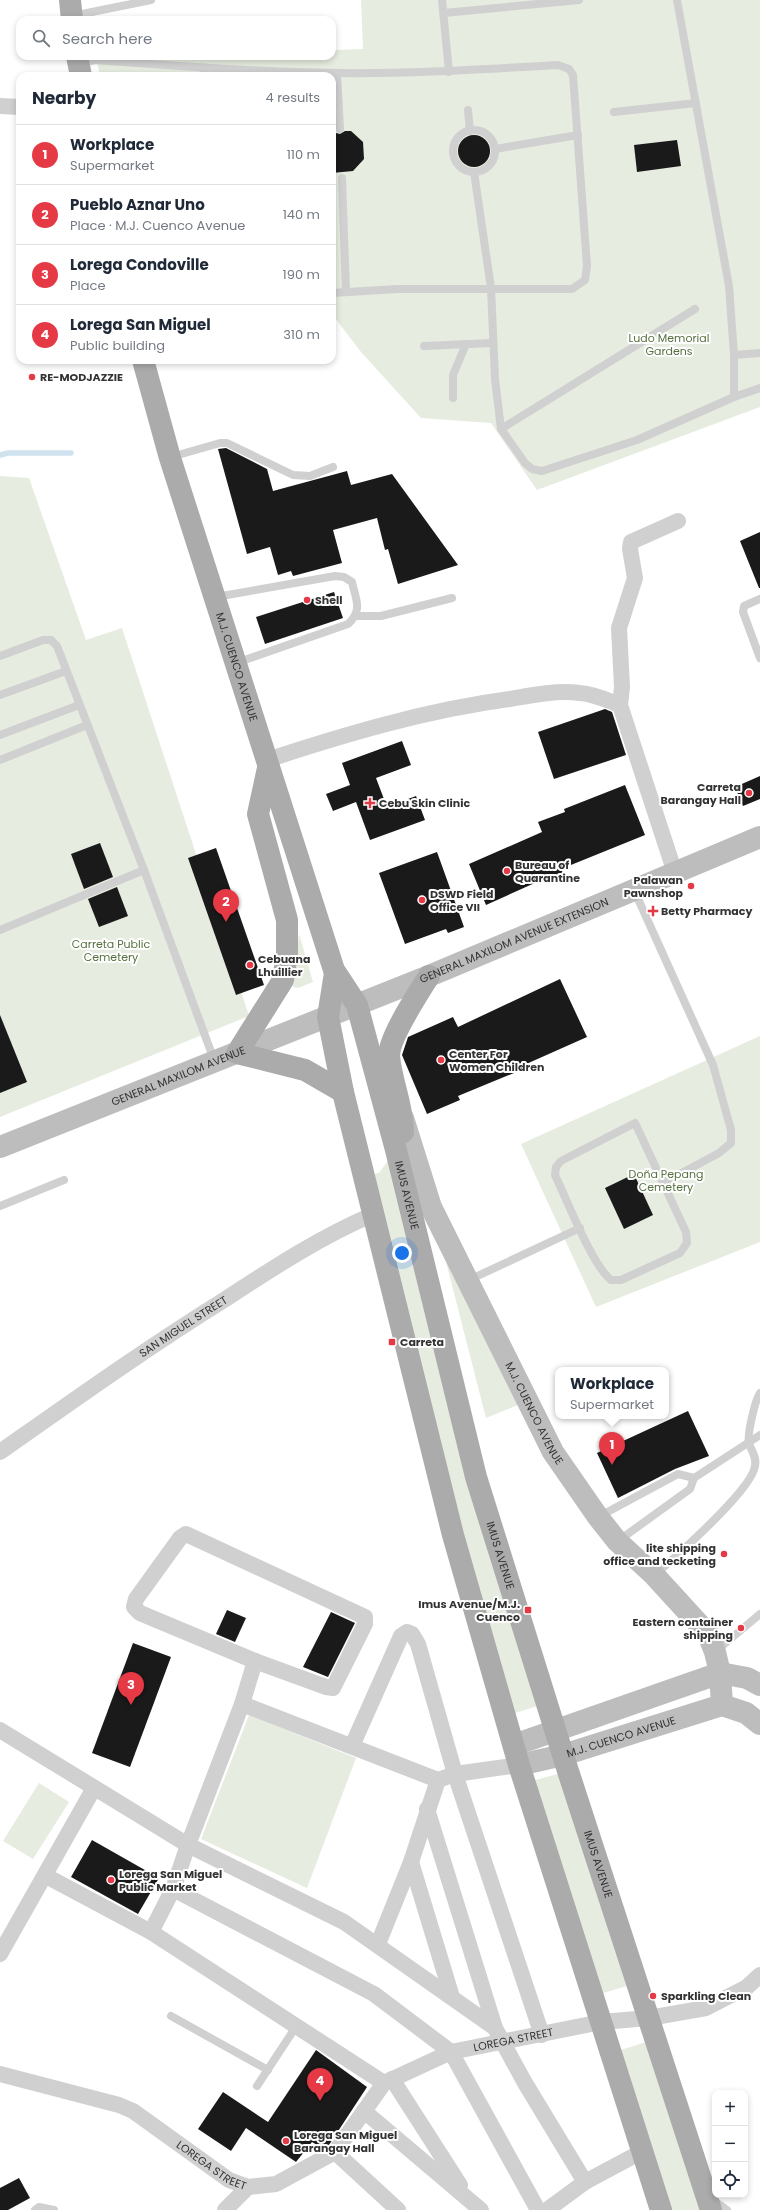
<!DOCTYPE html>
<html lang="en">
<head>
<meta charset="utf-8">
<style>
  :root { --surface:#fff; --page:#f6f6f7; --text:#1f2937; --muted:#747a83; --line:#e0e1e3; --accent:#e63946 }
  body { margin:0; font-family:Poppins,sans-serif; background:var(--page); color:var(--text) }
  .controls { position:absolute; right:12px; bottom:12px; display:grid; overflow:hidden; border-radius:8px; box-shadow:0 2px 6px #0003 }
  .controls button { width:36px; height:36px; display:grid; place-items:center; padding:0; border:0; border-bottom:1px solid var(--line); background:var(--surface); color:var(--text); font:20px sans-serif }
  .you { position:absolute; left:402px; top:1253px; width:14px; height:14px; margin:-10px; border:3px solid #fff; border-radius:50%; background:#1a73e8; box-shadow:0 0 0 6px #1a73e833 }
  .badge { display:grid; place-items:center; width:26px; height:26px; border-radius:50%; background:var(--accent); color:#fff; font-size:13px; font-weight:700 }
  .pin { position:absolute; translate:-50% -33px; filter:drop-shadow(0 1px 2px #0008) }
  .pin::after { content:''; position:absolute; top:21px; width:14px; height:12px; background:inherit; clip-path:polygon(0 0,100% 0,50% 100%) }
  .popup { position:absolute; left:555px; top:1367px; width:114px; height:52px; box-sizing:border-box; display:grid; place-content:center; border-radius:8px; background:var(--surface); filter:drop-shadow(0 1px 3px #0005); font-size:13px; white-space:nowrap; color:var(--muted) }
  .popup b { font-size:15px; color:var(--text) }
  .popup::after { content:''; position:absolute; left:50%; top:100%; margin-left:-8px; border:8px solid transparent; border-top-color:var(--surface) }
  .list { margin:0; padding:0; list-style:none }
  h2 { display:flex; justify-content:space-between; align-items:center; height:52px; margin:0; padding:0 16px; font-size:17px }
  h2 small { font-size:13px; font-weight:400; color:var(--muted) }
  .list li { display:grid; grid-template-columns:26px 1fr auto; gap:12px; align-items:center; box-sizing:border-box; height:60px; padding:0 16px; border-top:1px solid var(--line) }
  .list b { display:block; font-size:15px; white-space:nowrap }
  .list p { margin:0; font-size:13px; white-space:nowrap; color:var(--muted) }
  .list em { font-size:13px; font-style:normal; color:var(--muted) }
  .icon { flex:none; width:22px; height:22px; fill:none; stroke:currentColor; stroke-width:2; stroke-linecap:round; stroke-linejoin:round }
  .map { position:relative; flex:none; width:760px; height:2210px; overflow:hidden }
  .search { position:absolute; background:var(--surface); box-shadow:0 2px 6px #0003; left:16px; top:16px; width:320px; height:44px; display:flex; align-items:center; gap:10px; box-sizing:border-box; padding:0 14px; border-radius:12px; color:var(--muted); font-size:15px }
  .panel { position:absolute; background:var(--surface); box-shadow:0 2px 6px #0003; left:16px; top:72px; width:320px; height:292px; border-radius:12px }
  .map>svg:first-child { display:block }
  .green { fill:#e6ecdf }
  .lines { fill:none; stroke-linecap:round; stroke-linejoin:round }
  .stream { stroke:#cfe2ee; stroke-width:5.5 }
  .building { fill:#1a1a1a }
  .lane { stroke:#d0d0d0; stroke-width:8 }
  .street { stroke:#d0d0d0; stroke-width:16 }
  .secondary { stroke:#bdbdbd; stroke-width:22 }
  .primary { stroke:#ababab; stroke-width:22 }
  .poi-dot { fill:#e63946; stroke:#fff; stroke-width:1.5 }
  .labels { text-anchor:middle; stroke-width:4; stroke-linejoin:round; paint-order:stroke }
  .park-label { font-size:11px; fill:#56703f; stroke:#fff }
  .poi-label { font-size:11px; font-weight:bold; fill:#333; stroke:#fff; text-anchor:start }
  .street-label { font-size:11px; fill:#333; stroke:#fff }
</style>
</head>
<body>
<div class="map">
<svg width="760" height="2210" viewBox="0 0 760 2210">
  <rect width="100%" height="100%" fill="#fff"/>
  <!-- green -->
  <g class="green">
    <polygon points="361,0 760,0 760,407 537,490 491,423 421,418 361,352 335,318 332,318 332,76 100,76 96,56 332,56 332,50 363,49"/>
    <polygon points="0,476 29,478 86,640 122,628 249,1016 0,1117"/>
    <polygon points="299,934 313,982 298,988 293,987"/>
    <polygon points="760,1036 760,1242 596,1307 521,1144"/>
    <polygon points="396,1150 547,1703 506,1716 364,1176 379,1173"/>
    <polygon points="434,1215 518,1405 486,1418"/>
    <polygon points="249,1715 356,1758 307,1888 201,1839"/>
    <polygon points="568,1771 637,1983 593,1996 525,1783"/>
    <polygon points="39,1783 69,1802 33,1859 3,1841"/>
    <polygon points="656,2039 711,2210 662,2210 611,2053"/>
  </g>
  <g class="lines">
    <!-- stream -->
    <polyline class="stream" points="0,455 8,453 71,453"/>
  </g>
  <!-- building -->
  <g class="building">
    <polygon points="345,131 351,131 363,142 364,159 353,171 332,173 332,132 340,134"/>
    <circle cx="474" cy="151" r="16"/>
    <polygon points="677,140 681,166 637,172 634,145"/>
    <polygon points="226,448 267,469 273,491 347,471 351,485 392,474 458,565 398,584 388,549 385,550 377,518 333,530 342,563 293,576 291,571 278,575 270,547 247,554 218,449"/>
    <polygon points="760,532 760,588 759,588 740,541"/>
    <polygon points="334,592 343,618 265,644 256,617"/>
    <polygon points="605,709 612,712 626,755 554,779 538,732"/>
    <polygon points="402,741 411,765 376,778 387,807 416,796 425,820 370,840 356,802 333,811 326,794 350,785 342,763"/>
    <polygon points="760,776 760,799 743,806 735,787"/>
    <polygon points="625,785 645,835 561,869 565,877 549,884 546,878 486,905 469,864 542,832 538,822 565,812 564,809"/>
    <polygon points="100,843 113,877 84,889 71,854"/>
    <polygon points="216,848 264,985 236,995 188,858"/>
    <polygon points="437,852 464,927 448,933 446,929 405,944 379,873"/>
    <polygon points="117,887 128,916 99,927 88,899"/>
    <polygon points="560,979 587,1037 524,1065 526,1068 458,1096 460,1100 427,1114 402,1055 408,1037 453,1017 458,1027"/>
    <polygon points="0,1015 27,1082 0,1093"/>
    <polygon points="634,1174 653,1215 624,1229 605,1188"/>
    <polygon points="688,1411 709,1456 675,1469 618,1498 597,1453"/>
    <polygon points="227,1610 246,1618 235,1642 216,1634"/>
    <polygon points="331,1612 355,1623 328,1677 303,1667"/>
    <polygon points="133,1643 171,1657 130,1767 92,1753"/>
    <polygon points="92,1840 159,1878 138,1914 71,1877"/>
    <polygon points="316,2050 367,2087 329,2145 322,2148 312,2142 296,2162 246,2128 231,2151 198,2129 223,2092 268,2122"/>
    <polygon points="19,2178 30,2198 8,2210 0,2210 0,2188"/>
  </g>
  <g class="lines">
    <!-- lane -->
    <g class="lane">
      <polyline points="442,0 449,72"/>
      <polyline points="677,0 729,286 734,355 734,397"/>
      <polyline points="444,13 579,0"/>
      <polyline points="72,16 151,0"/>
      <path d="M80 63 96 60C177 66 257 72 338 73 411 74 485 69 558 65L569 69 573 75 587 266 585 280 572 289H397L332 293"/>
      <polyline points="203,68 204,76"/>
      <polyline points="337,73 340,129"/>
      <polyline points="468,110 470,131"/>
      <polyline points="614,112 696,103"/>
      <circle cx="474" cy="151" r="21"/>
      <polyline points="495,149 578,135"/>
      <polyline points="474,172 491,288 495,379 501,429 525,463 532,469 542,471 637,440 734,397 760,388"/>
      <polyline points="342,178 346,292"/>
      <polyline points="424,346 493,343"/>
      <polyline points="734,355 760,353"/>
      <polyline points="453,398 453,375 466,344"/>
      <polyline points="501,429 695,309"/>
      <polyline points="171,457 220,443 227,443 293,475 310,476 333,467"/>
      <path d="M216 597 335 576 344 577 352 582C356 600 363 610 348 624L236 663"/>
      <polyline points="760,599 744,606 743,612 760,658"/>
      <polyline points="356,616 381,616 452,598"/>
      <polyline points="0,656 43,640 51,640 57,646 144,870 214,1060"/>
      <polyline points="0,695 66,671"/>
      <polyline points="0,735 79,705"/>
      <polyline points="0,760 87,725"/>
      <polyline points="634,890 713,1065 731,1130 731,1143 719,1153 663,1183"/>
      <polyline points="0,930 144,870"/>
      <path d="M635 1123 686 1232 687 1243 680 1253 621 1280H611C592 1265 567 1200 555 1175L556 1167 561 1161Z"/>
      <polyline points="0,1206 64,1180"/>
      <polyline points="469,1280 580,1228"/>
      <polyline points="600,1516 678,1474 694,1478"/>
      <polyline points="618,1541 690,1489 694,1478 760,1435"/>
      <path d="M655 1575C675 1557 752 1490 755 1466 757 1456 751 1451 749 1443 747 1435 755 1400 760 1393"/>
      <polyline points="716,1651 760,1614"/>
      <polyline points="171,2016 268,2070"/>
      <polyline points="257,2086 297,2025"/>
      <polyline points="713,2200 727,2210"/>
      <polyline points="35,2210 39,2207 54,2210"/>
    </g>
    <!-- street -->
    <g class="street">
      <polyline points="0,106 20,107"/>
      <path d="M267 760C346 734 427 710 510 699 533 695 556 690 580 693 594 694 607 700 620 705"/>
      <polyline points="675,873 620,705 622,687 619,628 635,578 630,549 631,542 678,521"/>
      <path id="s1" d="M0 1452C74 1400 147 1348 224 1300 273 1268 320 1237 374 1214"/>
      <polygon points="186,1534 365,1617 365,1624 333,1688 326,1687 255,1661 140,1613 134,1607 136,1599 180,1538"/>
      <polyline points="242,1704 438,1780 455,1774 519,1765"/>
      <polyline points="0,1730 188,1845 344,1922 495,2028"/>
      <polyline points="352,1746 401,1636 407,1632 412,1634 418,1644 455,1774 542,2035"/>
      <polyline points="427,1809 495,2028 525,2083 585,2182"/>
      <polyline points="411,1862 452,1997"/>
      <polyline points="46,1876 151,1932 384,2083"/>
      <polyline points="173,1889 374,1994 451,2052 538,2210"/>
      <polyline points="151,1932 173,1889 188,1845 242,1704 255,1661"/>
      <polyline points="378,1944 411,1862 438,1780"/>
      <polyline points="0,1954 94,1788"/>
      <path id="s2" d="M0 2074 119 2105 133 2111 229 2180 248 2187 276 2184 335 2152 384 2083 451 2052 601 2022 649 2018 706 2008 747 1987 760 1975"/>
      <polyline points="392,2079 460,2185"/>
      <polyline points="364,2111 481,2210"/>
      <polyline points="335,2152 398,2210"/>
      <polyline points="225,2210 248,2187"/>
      <polyline points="547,2210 585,2182 643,2151"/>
    </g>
    <!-- secondary -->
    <g class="secondary">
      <path id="s3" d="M403 1118 431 1207 553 1452 598 1517 617 1541 654 1575 708 1634 715 1652 720 1673 722 1705"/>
      <path id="s4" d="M0 1147 429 976 760 837"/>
      <polyline points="514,1745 720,1673 747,1678 760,1685"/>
      <path id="s5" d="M519 1765 563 1755 722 1705 746 1713 760 1724"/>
    </g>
    <!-- primary -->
    <g class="primary">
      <polyline points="70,0 72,20"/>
      <polyline points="77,56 81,76"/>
      <path id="s6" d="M143 360 170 458 334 970 357 1005 396 1150 476 1477 568 1771 711 2210"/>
      <polyline points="268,768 258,814 287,920 287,954 283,980 237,1053 305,1070 343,1092"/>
      <polyline points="335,973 328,1017 343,1092 453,1535 519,1765 661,2210"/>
      <path d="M403 1132C403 1106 391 1081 389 1056 389 1037 418 994 429 976"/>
    </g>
  </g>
  <!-- markers -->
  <g class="poi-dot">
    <circle cx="32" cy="377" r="4"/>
    <circle cx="307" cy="600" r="4"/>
    <circle cx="749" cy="793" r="4"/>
    <path d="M368 797h4v4h4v4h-4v4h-4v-4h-4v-4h4z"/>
    <circle cx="507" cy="871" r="4"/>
    <circle cx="691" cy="886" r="4"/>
    <circle cx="422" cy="900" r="4"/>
    <path d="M651 905h4v4h4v4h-4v4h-4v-4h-4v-4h4z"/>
    <circle cx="250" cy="965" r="4"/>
    <circle cx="441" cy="1060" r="4"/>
    <rect x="388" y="1338" width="8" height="8" rx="2"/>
    <circle cx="724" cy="1554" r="4"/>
    <rect x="524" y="1606" width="8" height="8" rx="2"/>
    <circle cx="741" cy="1628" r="4"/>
    <circle cx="111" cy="1880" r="4"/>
    <circle cx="653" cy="1996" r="4"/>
    <circle cx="286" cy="2141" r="4"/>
  </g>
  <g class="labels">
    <!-- park labels -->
    <g class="park-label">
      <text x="669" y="342">Ludo Memorial<tspan x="669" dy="13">Gardens</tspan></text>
      <text x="111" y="948">Carreta Public<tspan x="111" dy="13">Cemetery</tspan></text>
      <text x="666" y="1178">Doña Pepang<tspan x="666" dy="13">Cemetery</tspan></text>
    </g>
    <!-- poi labels -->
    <g class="poi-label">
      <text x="40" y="381">RE-MODJAZZIE</text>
      <text x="315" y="604">Shell</text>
      <text x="741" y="791" text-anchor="end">Carreta<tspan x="741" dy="13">Barangay Hall</tspan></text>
      <text x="379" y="807">Cebu Skin Clinic</text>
      <text x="515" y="869">Bureau of<tspan x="515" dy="13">Quarantine</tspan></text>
      <text x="683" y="884" text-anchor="end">Palawan<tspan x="683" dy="13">Pawnshop</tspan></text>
      <text x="430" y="898">DSWD Field<tspan x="430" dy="13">Office VII</tspan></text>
      <text x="661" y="915">Betty Pharmacy</text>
      <text x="258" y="963">Cebuana<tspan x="258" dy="13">Lhuillier</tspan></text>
      <text x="449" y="1058">Center For<tspan x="449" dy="13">Women Children</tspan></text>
      <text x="400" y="1346">Carreta</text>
      <text x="716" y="1552" text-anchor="end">lite shipping<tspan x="716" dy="13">office and tecketing</tspan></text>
      <text x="520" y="1608" text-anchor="end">Imus Avenue/M.J.<tspan x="520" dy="13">Cuenco</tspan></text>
      <text x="733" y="1626" text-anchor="end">Eastern container<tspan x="733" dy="13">shipping</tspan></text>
      <text x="119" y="1878">Lorega San Miguel<tspan x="119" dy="13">Public Market</tspan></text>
      <text x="661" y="2000">Sparkling Clean</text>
      <text x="294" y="2139">Lorega San Miguel<tspan x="294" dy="13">Barangay Hall</tspan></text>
    </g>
    <!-- street labels -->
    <g class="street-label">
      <text dy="4" stroke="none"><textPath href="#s6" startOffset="321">M.J. CUENCO AVENUE</textPath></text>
      <text dy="4" stroke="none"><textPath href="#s4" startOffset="554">GENERAL MAXILOM AVENUE EXTENSION</textPath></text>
      <text dy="4" stroke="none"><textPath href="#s4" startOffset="192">GENERAL MAXILOM AVENUE</textPath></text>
      <text dy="4" stroke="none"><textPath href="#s6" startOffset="878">IMUS AVENUE</textPath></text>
      <text dy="4" stroke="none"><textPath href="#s1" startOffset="222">SAN MIGUEL STREET</textPath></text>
      <text dy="4" stroke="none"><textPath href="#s3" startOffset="324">M.J. CUENCO AVENUE</textPath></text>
      <text dy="4" stroke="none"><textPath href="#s6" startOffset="1250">IMUS AVENUE</textPath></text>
      <text dy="4" stroke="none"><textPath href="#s5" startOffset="106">M.J. CUENCO AVENUE</textPath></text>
      <text dy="4" stroke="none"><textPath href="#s6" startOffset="1574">IMUS AVENUE</textPath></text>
      <text dy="4" stroke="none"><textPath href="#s2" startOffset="594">LOREGA STREET</textPath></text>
      <text dy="4" stroke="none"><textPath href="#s2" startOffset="234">LOREGA STREET</textPath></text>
    </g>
  </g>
</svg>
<div class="controls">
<button>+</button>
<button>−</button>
<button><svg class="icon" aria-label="locate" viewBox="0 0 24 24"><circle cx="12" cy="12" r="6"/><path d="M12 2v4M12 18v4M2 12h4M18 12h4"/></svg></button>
</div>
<div class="you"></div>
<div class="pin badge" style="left:612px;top:1465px">1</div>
<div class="popup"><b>Workplace</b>Supermarket</div>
<div class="pin badge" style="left:226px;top:922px">2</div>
<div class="pin badge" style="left:131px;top:1705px">3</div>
<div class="pin badge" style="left:320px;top:2101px">4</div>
<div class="search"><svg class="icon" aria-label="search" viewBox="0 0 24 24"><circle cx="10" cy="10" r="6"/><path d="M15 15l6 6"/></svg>Search here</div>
<section class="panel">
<h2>Nearby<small>4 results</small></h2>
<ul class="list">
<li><span class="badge">1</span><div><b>Workplace</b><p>Supermarket</p></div><em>110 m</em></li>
<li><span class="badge">2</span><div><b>Pueblo Aznar Uno</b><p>Place · M.J. Cuenco Avenue</p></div><em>140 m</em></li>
<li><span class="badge">3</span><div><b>Lorega Condoville</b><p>Place</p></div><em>190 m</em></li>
<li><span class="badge">4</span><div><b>Lorega San Miguel</b><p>Public building</p></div><em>310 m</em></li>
</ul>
</section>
</div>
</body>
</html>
